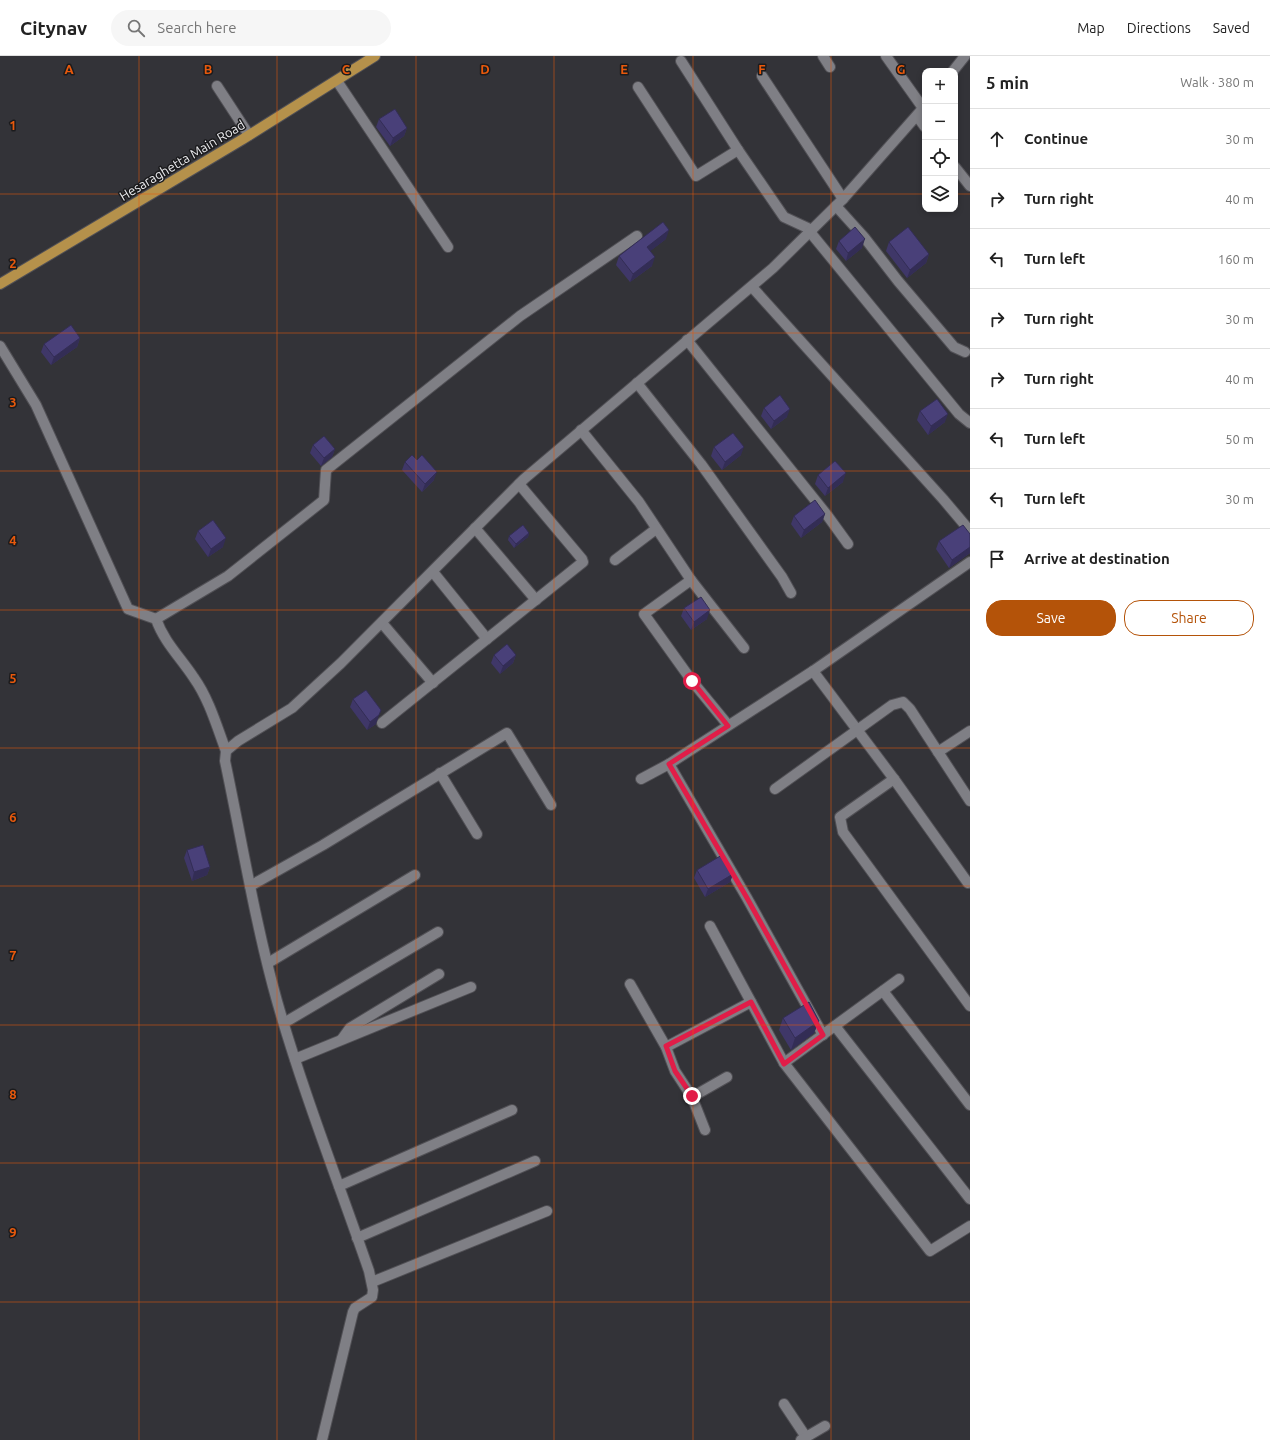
<!DOCTYPE html>
<html lang="en">
<head>
<meta charset="utf-8">
<style>
  :root { --surface:#fff; --page:#f6f6f6; --text:#222; --muted:#767676; --line:#e0e0e0; --accent:#b45309 }
  body { margin:0; font-family:Ubuntu,sans-serif; background:var(--page); color:var(--text) }
  .controls { position:absolute; right:12px; top:12px; display:grid; overflow:hidden; border-radius:8px; box-shadow:0 2px 6px #0003 }
  .controls button { width:36px; height:36px; display:grid; place-items:center; padding:0; border:0; border-bottom:1px solid var(--line); background:var(--surface); color:var(--text); font:20px sans-serif }
  .stop { position:absolute; width:12px; height:12px; margin:-9px; border:3px solid #e11d48; border-radius:50%; background:#fff }
  .stop.end { background:#e11d48; border-color:#fff; box-shadow:0 1px 4px #0008 }
  .list { margin:0; padding:0; list-style:none }
  h2 { display:flex; justify-content:space-between; align-items:center; height:52px; margin:0; padding:0 16px; font-size:17px }
  h2 small { font-size:13px; font-weight:400; color:var(--muted) }
  .list li { display:grid; grid-template-columns:26px 1fr auto; gap:12px; align-items:center; box-sizing:border-box; height:60px; padding:0 16px; border-top:1px solid var(--line) }
  .list b { display:block; font-size:15px; white-space:nowrap }
  .list em { font-size:13px; font-style:normal; color:var(--muted) }
  .actions { display:flex; gap:8px; padding:12px 16px }
  .actions a { flex:1; padding:9px 0; border:1px solid var(--accent); border-radius:16px; text-align:center; font-size:14px; color:var(--accent) }
  .actions .main { background:var(--accent); color:#fff }
  .icon { flex:none; width:22px; height:22px; fill:none; stroke:currentColor; stroke-width:2; stroke-linecap:round; stroke-linejoin:round }
  .map { position:relative; flex:none; width:970px; height:1384px; overflow:hidden }
  header { display:flex; align-items:center; gap:24px; box-sizing:border-box; height:56px; padding:0 20px; background:var(--surface); border-bottom:1px solid var(--line) }
  header strong { font-size:19px }
  nav { display:flex; gap:22px; margin-inline-start:auto; font-size:14px }
  .search { width:280px; height:36px; background:var(--page); display:flex; align-items:center; gap:10px; box-sizing:border-box; padding:0 14px; border-radius:22px; color:var(--muted); font-size:15px }
  main { display:flex }
  aside { flex:1; background:var(--surface) }
  .map>svg:first-child { display:block }
  .lines { fill:none; stroke-linecap:round; stroke-linejoin:round }
  .minor-casing { stroke:#515055; stroke-width:12 }
  .tertiary-casing { stroke:#515055; stroke-width:12 }
  .primary-casing { stroke:#515055; stroke-width:12 }
  .minor { stroke:#7f7f85; stroke-width:10 }
  .tertiary { stroke:#7f7f85; stroke-width:10 }
  .primary { stroke:#b5914b; stroke-width:10 }
  .wall { fill:#3f3768 }
  .shaded-wall { fill:#332d55 }
  .building { fill:#494079; stroke:#332d55 }
  .route { stroke:#e11d48; stroke-width:5 }
  .grid { fill:none; stroke:#e8590c; stroke-width:1; stroke-opacity:0.55 }
  .labels { text-anchor:middle; stroke-width:3; stroke-linejoin:round; paint-order:stroke }
  .street-label { font-size:13px; fill:#ebebee; stroke:#1b1b1d }
  .grid-label { font-size:13px; text-anchor:middle; font-weight:bold; fill:#e8590c; stroke:#1b1b1d; stroke-width:3; stroke-linejoin:round; paint-order:stroke }
</style>
</head>
<body>
<header>
<strong>Citynav</strong>
<div class="search"><svg class="icon" aria-label="search" viewBox="0 0 24 24"><circle cx="10" cy="10" r="6"/><path d="M15 15l6 6"/></svg>Search here</div>
<nav><a>Map</a><a>Directions</a><a>Saved</a></nav>
</header>
<main>
<div class="map">
<svg width="970" height="1384" viewBox="0 0 970 1384">
  <rect width="100%" height="100%" fill="#333338"/>
  <g class="lines">
    <!-- minor casing -->
    <g class="minor-casing">
      <g id="minor">
        <polyline points="823,0 830,11"/>
        <polyline points="886,0 923,52"/>
        <polyline points="681,5 738,94 784,161 812,174"/>
        <polyline points="762,20 843,143"/>
        <polyline points="337,25 448,191"/>
        <polyline points="217,30 249,79"/>
        <polyline points="638,31 696,120 738,94"/>
        <polyline points="917,60 925,71"/>
        <polyline points="955,111 970,130"/>
        <polyline points="836,150 864,181 898,225 954,291 965,296"/>
        <polyline points="810,176 959,358 970,367"/>
        <polyline points="752,231 943,443 970,475"/>
        <polyline points="687,284 827,459 848,488"/>
        <path d="M0 290 36 349 128 553 156 563C164 586 181 602 194 622 209 643 217 671 226 695"/>
        <polyline points="637,327 701,408 782,521 791,537"/>
        <polyline points="581,374 639,446 691,524 744,592"/>
        <polyline points="475,472 536,544"/>
        <polyline points="615,504 656,473"/>
        <polyline points="433,516 487,583"/>
        <polyline points="691,524 644,558 692,625 728,669"/>
        <polyline points="156,563 228,520 324,444 326,414 520,260 637,180"/>
        <polyline points="382,567 433,627"/>
        <polyline points="813,615 894,723 968,827"/>
        <polyline points="382,667 583,506 582,503 519,428"/>
        <polyline points="938,696 970,675"/>
        <polyline points="669,708 747,842 823,979"/>
        <polyline points="440,717 477,778"/>
        <polyline points="641,723 669,708 813,615 970,506"/>
        <polyline points="894,723 840,761 843,776 970,950"/>
        <polyline points="775,733 892,649 903,646 910,653 970,745"/>
        <polyline points="250,830 323,789 507,677 551,749"/>
        <polyline points="710,870 784,1007 930,1195 970,1170"/>
        <polyline points="268,907 415,819"/>
        <polyline points="630,928 666,991 675,1015 692,1041 705,1074"/>
        <polyline points="883,935 970,1049"/>
        <polyline points="284,967 438,876"/>
        <polyline points="835,970 970,1143"/>
        <polyline points="342,983 350,972 439,918"/>
        <polyline points="666,991 751,946"/>
        <polyline points="295,1003 471,931"/>
        <polyline points="784,1007 899,923"/>
        <polyline points="692,1041 727,1021"/>
        <polyline points="339,1130 512,1054"/>
        <polyline points="357,1182 535,1105"/>
        <polyline points="372,1226 547,1155"/>
        <polyline points="784,1348 806,1381"/>
        <polyline points="801,1384 825,1370"/>
      </g>
    </g>
    <!-- tertiary casing -->
    <g class="tertiary-casing">
      <g id="tertiary">
        <polyline points="953,15 965,0"/>
        <path d="M322 1384 353 1256 355 1252 372 1241 373 1234 369 1215C338 1125 303 1036 277 945 255 867 242 785 225 705L226 695 238 685 292 652 341 607 524 423 773 212 843 143 925 50"/>
      </g>
    </g>
    <!-- primary casing -->
    <g class="primary-casing">
      <polyline id="primary" points="0,228 243,83 375,0"/>
    </g>
    <!-- minor -->
    <use href="#minor" class="minor"/>
    <!-- tertiary -->
    <use href="#tertiary" class="tertiary"/>
    <!-- primary -->
    <use href="#primary" class="primary"/>
  </g>
  <!-- wall -->
  <g class="wall">
    <polygon points="379,63 407,72 404,80 390,90 376,71"/>
    <polygon points="666,183 650,195 652,210 630,226 616,209 619,200"/>
    <polygon points="839,185 862,192 846,205 836,193"/>
    <polygon points="889,186 929,198 926,207 907,222 886,195"/>
    <polygon points="80,282 77,291 51,309 41,296 44,288"/>
    <polygon points="764,352 787,361 771,373 761,360"/>
    <polygon points="920,355 945,366 928,379 917,364"/>
    <polygon points="313,389 335,393 332,401 321,410 310,397"/>
    <polygon points="714,391 741,399 722,414 711,400"/>
    <polygon points="405,406 434,424 422,436 402,414"/>
    <polygon points="818,419 843,426 825,440 815,428"/>
    <polygon points="825,458 822,466 801,482 791,468 794,460"/>
    <polygon points="198,475 223,491 208,501 195,483"/>
    <polygon points="529,477 528,481 514,492 508,484 509,480"/>
    <polygon points="970,478 970,497 949,512 936,493 939,485"/>
    <polygon points="684,552 707,563 691,574 681,560"/>
    <polygon points="494,599 516,599 513,607 500,618 491,607"/>
    <polygon points="353,643 376,668 367,674 350,651"/>
    <polygon points="187,794 210,811 207,819 192,825 184,802"/>
    <polygon points="697,814 733,818 730,826 705,841 694,822"/>
    <polygon points="783,962 819,965 814,977 791,994 779,974"/>
  </g>
  <!-- shaded-wall -->
  <g class="shaded-wall">
    <polygon points="407,72 404,80 390,90 393,82"/>
    <polygon points="669,174 666,183 644,200 647,191"/>
    <polygon points="865,183 862,192 846,205 848,197"/>
    <polygon points="929,198 926,207 907,222 910,214"/>
    <polygon points="655,201 652,210 630,226 633,218"/>
    <polygon points="80,282 77,291 51,309 54,301"/>
    <polygon points="790,353 787,361 771,373 774,365"/>
    <polygon points="948,358 945,366 928,379 931,370"/>
    <polygon points="744,391 741,399 722,414 725,406"/>
    <polygon points="335,393 332,401 321,410 324,402"/>
    <polygon points="437,416 434,424 422,436 425,428"/>
    <polygon points="846,417 843,426 825,440 828,432"/>
    <polygon points="825,458 822,466 801,482 804,474"/>
    <polygon points="529,477 528,481 514,492 516,488"/>
    <polygon points="226,482 223,491 208,501 211,493"/>
    <polygon points="970,491 970,497 949,512 952,504"/>
    <polygon points="710,554 707,563 691,574 694,566"/>
    <polygon points="516,599 513,607 500,618 503,610"/>
    <polygon points="381,654 376,668 367,674 370,666"/>
    <polygon points="210,811 207,819 192,825 194,816"/>
    <polygon points="733,818 730,826 705,841 708,833"/>
    <polygon points="819,965 814,977 791,994 795,982"/>
  </g>
  <!-- building -->
  <g class="building">
    <polygon points="395,53 407,72 393,82 379,63"/>
    <polygon points="663,166 669,174 647,191 655,201 633,218 619,200"/>
    <polygon points="855,171 865,183 848,197 839,185"/>
    <polygon points="908,171 929,198 910,214 889,186"/>
    <polygon points="71,269 80,282 54,301 44,288"/>
    <polygon points="780,339 790,353 774,365 764,352"/>
    <polygon points="937,343 948,358 931,370 920,355"/>
    <polygon points="733,377 744,391 725,406 714,391"/>
    <polygon points="324,380 335,393 324,402 313,389"/>
    <polygon points="412,399 417,404 422,399 437,416 425,428 405,406"/>
    <polygon points="835,405 846,417 828,432 818,419"/>
    <polygon points="815,444 825,458 804,474 794,460"/>
    <polygon points="213,464 226,482 211,493 198,475"/>
    <polygon points="523,469 529,477 516,488 509,480"/>
    <polygon points="963,469 970,478 970,491 952,504 939,485"/>
    <polygon points="701,541 710,554 694,566 684,552"/>
    <polygon points="507,588 516,599 503,610 494,599"/>
    <polygon points="366,634 381,654 379,659 370,666 353,643"/>
    <polygon points="203,789 210,811 194,816 187,794"/>
    <polygon points="722,799 733,818 708,833 697,814"/>
    <polygon points="809,946 819,965 795,982 783,962"/>
  </g>
  <g class="lines">
    <!-- route -->
    <polyline class="route" points="692,625 728,670 669,708 747,842 823,979 784,1008 751,946 666,990 675,1015 692,1040"/>
  </g>
  <!-- grid -->
  <path class="grid" d="M139 0V1384M277 0V1384M416 0V1384M554 0V1384M693 0V1384M831 0V1384M0 138H925M955 138H970M0 277H970M0 415H970M0 554H970M0 692H970M0 830H970M0 969H970M0 1107H970M0 1246H970"/>
  <g class="labels">
    <!-- street labels -->
    <g class="street-label">
      <text transform="translate(182 104) rotate(-31)" y="5">Hesaraghetta Main Road</text>
    </g>
  </g>
  <g class="grid-label">
    <text x="69" y="18">A</text>
    <text x="208" y="18">B</text>
    <text x="346" y="18">C</text>
    <text x="485" y="18">D</text>
    <text x="624" y="18">E</text>
    <text x="762" y="18">F</text>
    <text x="901" y="18">G</text>
    <text x="13" y="74">1</text>
    <text x="13" y="212">2</text>
    <text x="13" y="351">3</text>
    <text x="13" y="489">4</text>
    <text x="13" y="627">5</text>
    <text x="13" y="766">6</text>
    <text x="13" y="904">7</text>
    <text x="13" y="1043">8</text>
    <text x="13" y="1181">9</text>
  </g>
</svg>
<div class="controls">
<button>+</button>
<button>−</button>
<button><svg class="icon" aria-label="locate" viewBox="0 0 24 24"><circle cx="12" cy="12" r="6"/><path d="M12 2v4M12 18v4M2 12h4M18 12h4"/></svg></button>
<button><svg class="icon" aria-label="layers" viewBox="0 0 24 24"><path d="M12 4l9 5-9 5-9-5zM3 14l9 5 9-5"/></svg></button>
</div>
<div class="stop" style="left:692px;top:625px"></div>
<div class="stop end" style="left:692px;top:1040px"></div>
</div>
<aside>
<h2>5 min<small>Walk · 380 m</small></h2>
<ul class="list">
<li><svg class="icon" aria-label="ahead" viewBox="0 0 24 24"><path d="M12 20V5M6 11l6-6 6 6"/></svg><div><b>Continue</b></div><em>30 m</em></li>
<li><svg class="icon" aria-label="right" viewBox="0 0 24 24"><path d="M7 20v-9h11M14 6l5 5-5 5"/></svg><div><b>Turn right</b></div><em>40 m</em></li>
<li><svg class="icon" aria-label="left" viewBox="0 0 24 24"><path d="M17 20v-9H6M10 6l-5 5 5 5"/></svg><div><b>Turn left</b></div><em>160 m</em></li>
<li><svg class="icon" aria-label="right" viewBox="0 0 24 24"><path d="M7 20v-9h11M14 6l5 5-5 5"/></svg><div><b>Turn right</b></div><em>30 m</em></li>
<li><svg class="icon" aria-label="right" viewBox="0 0 24 24"><path d="M7 20v-9h11M14 6l5 5-5 5"/></svg><div><b>Turn right</b></div><em>40 m</em></li>
<li><svg class="icon" aria-label="left" viewBox="0 0 24 24"><path d="M17 20v-9H6M10 6l-5 5 5 5"/></svg><div><b>Turn left</b></div><em>50 m</em></li>
<li><svg class="icon" aria-label="left" viewBox="0 0 24 24"><path d="M17 20v-9H6M10 6l-5 5 5 5"/></svg><div><b>Turn left</b></div><em>30 m</em></li>
<li><svg class="icon" aria-label="arrive" viewBox="0 0 24 24"><path d="M6 21V4h12l-3 4 3 4H6"/></svg><div><b>Arrive at destination</b></div></li>
</ul>
<div class="actions"><a class="main">Save</a><a>Share</a></div>
</aside>
</main>
</body>
</html>
